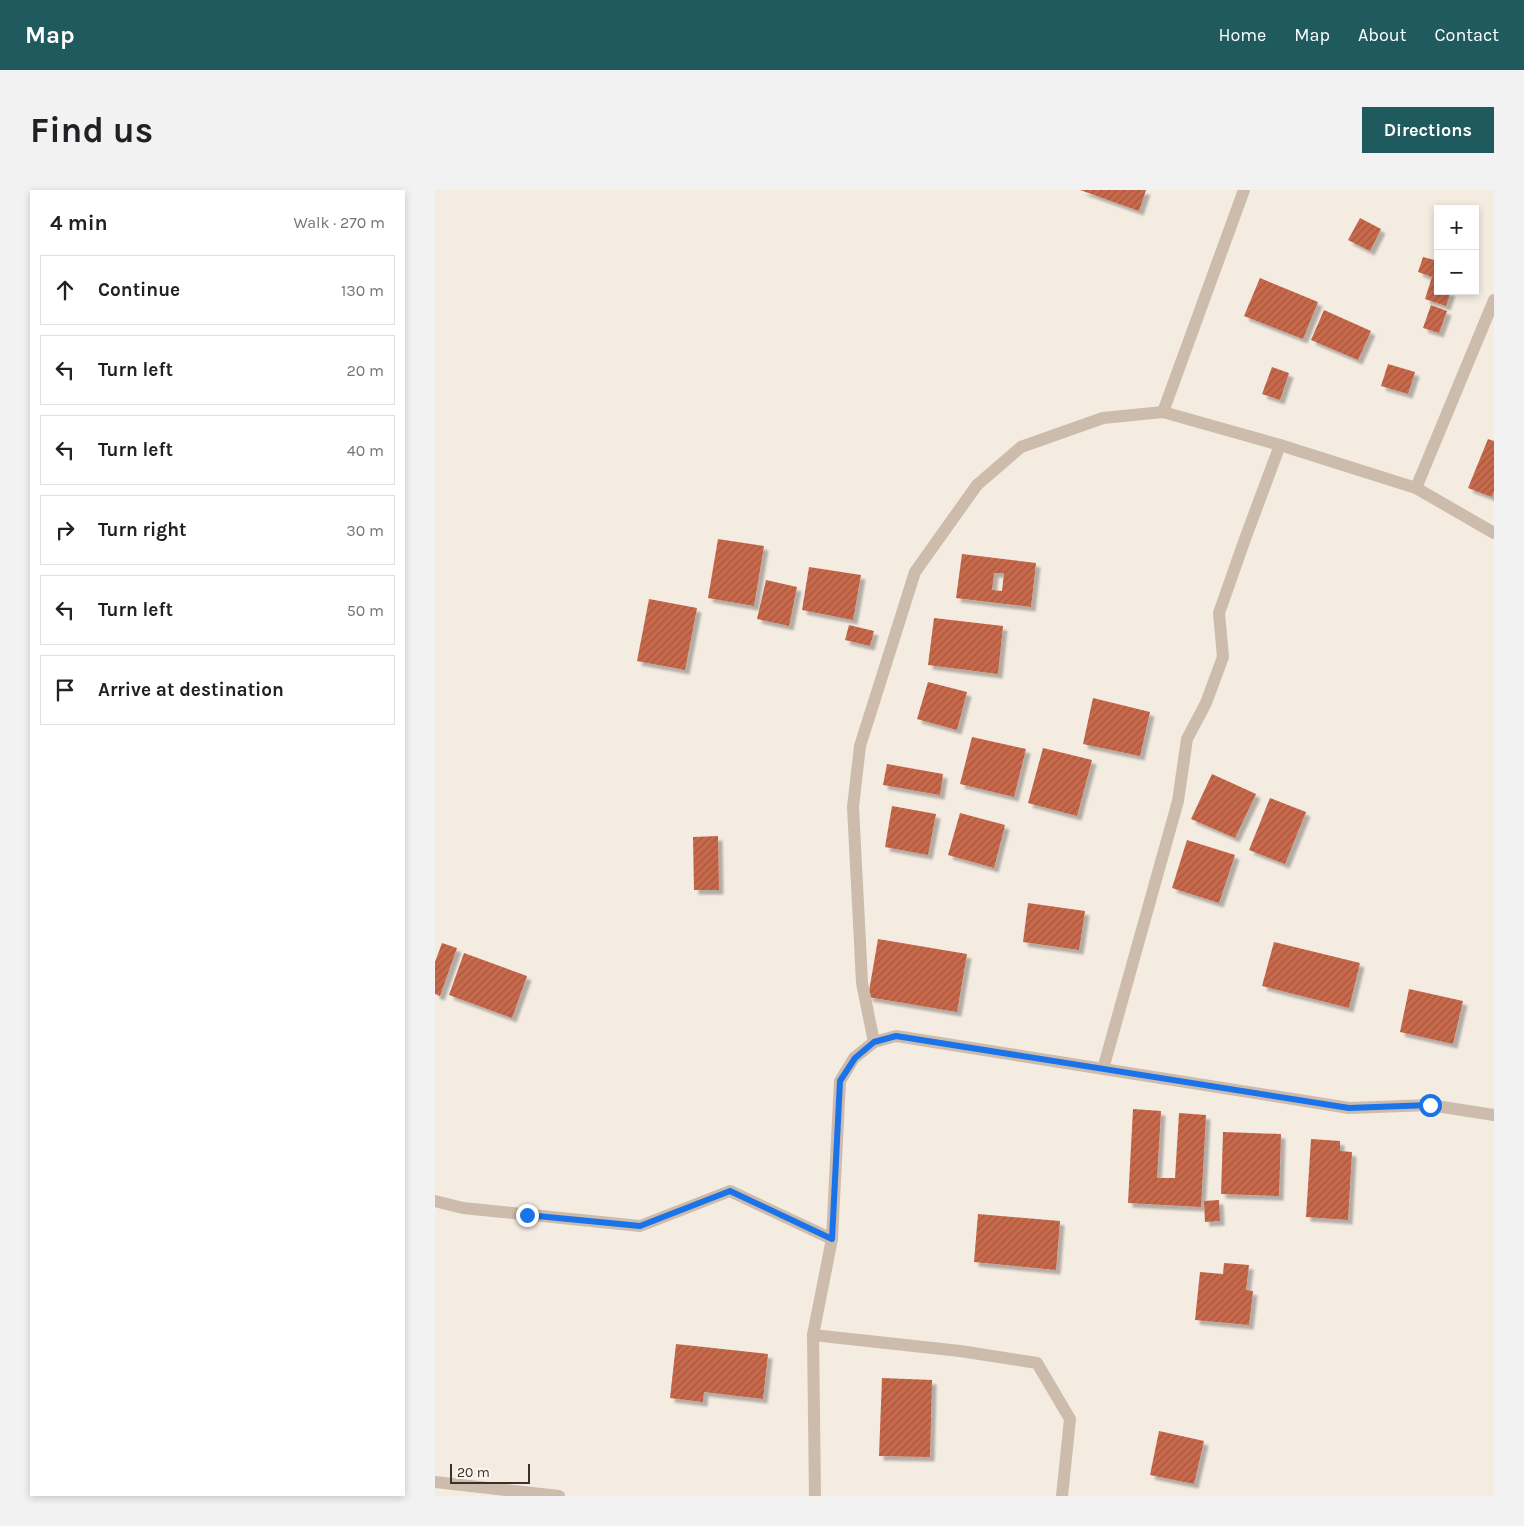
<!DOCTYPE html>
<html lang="en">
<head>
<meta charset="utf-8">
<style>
  :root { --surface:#fff; --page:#f2f2f2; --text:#202124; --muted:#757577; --line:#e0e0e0; --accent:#1f5a5e }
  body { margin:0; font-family:Karla,sans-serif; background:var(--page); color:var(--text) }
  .controls { position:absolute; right:15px; top:15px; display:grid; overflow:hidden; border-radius:0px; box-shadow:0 2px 8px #0003 }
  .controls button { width:45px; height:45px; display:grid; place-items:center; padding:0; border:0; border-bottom:1px solid var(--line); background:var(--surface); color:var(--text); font:25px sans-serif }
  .scale { position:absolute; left:15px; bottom:12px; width:80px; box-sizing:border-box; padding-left:5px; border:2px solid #3b302b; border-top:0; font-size:14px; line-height:18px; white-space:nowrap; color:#3b302b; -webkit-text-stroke:4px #fbf5ee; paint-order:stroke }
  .stop { position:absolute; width:15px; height:15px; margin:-11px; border:4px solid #1a73e8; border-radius:50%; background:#fff }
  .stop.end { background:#1a73e8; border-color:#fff; box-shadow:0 1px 5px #0008 }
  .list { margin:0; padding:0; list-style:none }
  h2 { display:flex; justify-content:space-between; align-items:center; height:65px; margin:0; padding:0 20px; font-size:21px }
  h2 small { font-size:16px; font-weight:400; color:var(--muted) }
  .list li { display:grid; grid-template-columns:32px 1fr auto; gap:15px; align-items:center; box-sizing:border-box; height:70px; margin:0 10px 10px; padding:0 10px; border:1px solid var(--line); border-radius:0px }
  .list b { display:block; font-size:19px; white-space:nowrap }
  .list em { font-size:16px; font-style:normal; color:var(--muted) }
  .icon { flex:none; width:28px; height:28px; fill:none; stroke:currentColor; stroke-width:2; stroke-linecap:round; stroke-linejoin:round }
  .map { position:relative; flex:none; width:1059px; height:1306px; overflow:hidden; border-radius:0px }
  header { display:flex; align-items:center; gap:30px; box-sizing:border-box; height:70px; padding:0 25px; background:var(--accent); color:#fff }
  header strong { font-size:24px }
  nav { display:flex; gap:28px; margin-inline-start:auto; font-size:18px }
  .intro { display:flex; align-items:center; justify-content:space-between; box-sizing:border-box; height:120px; padding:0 30px }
  h1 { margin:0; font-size:35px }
  .button { padding:12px 22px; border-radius:0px; background:var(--accent); color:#fff; font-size:18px; font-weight:700 }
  main { display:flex; gap:30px; padding:0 30px }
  aside { flex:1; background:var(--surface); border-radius:0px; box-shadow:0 2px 8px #0003 }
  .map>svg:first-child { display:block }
  .building { fill:url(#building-hatch); fill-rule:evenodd; filter:url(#shadow) }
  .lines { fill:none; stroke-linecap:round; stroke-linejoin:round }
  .minor { stroke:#cdbbac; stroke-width:12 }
  .route { stroke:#1a73e8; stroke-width:6 }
</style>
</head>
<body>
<header>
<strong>Map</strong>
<nav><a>Home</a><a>Map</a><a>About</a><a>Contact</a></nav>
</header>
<div class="intro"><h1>Find us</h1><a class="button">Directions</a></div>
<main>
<aside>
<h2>4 min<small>Walk · 270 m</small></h2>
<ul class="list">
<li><svg class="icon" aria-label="ahead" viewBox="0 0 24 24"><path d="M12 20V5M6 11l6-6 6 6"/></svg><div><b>Continue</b></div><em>130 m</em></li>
<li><svg class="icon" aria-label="left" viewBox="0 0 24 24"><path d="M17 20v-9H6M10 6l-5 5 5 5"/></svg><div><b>Turn left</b></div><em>20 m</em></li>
<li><svg class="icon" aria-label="left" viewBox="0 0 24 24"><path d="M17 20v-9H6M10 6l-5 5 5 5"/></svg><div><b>Turn left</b></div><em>40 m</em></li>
<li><svg class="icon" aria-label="right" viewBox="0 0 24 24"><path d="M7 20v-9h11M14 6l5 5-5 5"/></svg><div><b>Turn right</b></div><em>30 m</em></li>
<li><svg class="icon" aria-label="left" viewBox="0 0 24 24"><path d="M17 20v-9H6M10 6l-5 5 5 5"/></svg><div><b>Turn left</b></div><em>50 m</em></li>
<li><svg class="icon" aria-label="arrive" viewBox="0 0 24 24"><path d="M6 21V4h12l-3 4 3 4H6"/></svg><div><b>Arrive at destination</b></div></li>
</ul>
</aside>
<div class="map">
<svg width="1059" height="1306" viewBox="0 0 1059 1306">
  <defs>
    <pattern id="building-hatch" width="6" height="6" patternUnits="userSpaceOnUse" patternTransform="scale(1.25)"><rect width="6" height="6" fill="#c8694b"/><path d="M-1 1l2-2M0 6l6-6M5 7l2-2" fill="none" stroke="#a4573f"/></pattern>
    <filter id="shadow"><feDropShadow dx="4.5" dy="4.5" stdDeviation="1" flood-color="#0004"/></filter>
  </defs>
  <rect width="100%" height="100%" fill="#f4ebe1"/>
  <!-- building -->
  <g class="building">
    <polygon points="645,0 711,0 704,21"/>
    <polygon points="925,28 946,39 935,61 913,50"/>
    <polygon points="988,67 1003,71 1003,101 1016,101 1011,116 990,109 997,87 983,82"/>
    <polygon points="825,88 883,112 868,149 809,126"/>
    <polygon points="996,115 1012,121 1004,143 988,138"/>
    <polygon points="889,120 936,141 923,170 876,150"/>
    <polygon points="953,174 980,182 973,204 946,196"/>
    <polygon points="837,177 854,183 845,210 827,204"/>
    <polygon points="1053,249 1059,251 1059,301 1057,307 1033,298"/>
    <polygon points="283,349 329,356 319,416 273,408"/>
    <path d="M527 364 601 373 596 417 521 408ZM559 383H569L567 401 557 400Z"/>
    <polygon points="374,377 426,385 418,430 367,420"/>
    <polygon points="331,390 362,397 354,436 322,429"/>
    <polygon points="214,409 262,418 250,480 202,471"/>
    <polygon points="499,428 568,436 563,484 493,475"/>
    <polygon points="414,435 439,441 435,456 410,450"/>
    <polygon points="493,492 532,502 522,540 482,529"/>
    <polygon points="658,508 715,522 705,566 648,554"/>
    <polygon points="537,547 591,559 579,607 525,594"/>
    <polygon points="608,558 657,570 642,626 593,613"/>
    <polygon points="452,574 508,584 505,605 448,595"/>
    <polygon points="777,584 821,604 800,648 756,629"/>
    <polygon points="835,608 871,622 850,674 814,660"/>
    <polygon points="457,616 501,624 493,665 450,657"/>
    <polygon points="525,623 570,635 559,678 513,665"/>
    <polygon points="283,646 284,700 259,700 258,647"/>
    <polygon points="752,650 800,665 784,713 737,698"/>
    <polygon points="593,713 650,721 644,760 588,752"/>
    <polygon points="443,749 532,764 522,822 433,807"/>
    <polygon points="839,752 925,773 914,818 827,796"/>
    <polygon points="7,753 22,758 5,806 0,804 0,772"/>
    <polygon points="29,763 92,786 77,828 14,805"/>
    <polygon points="974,799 1028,811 1018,854 965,842"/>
    <polygon points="698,919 726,921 722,988 740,988 744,923 771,925 766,1017 693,1013"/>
    <polygon points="788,942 846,944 844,1006 786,1004"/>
    <polygon points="876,949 905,951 905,961 917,962 913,1030 871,1027"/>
    <polygon points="784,1010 785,1031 770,1032 769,1011"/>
    <polygon points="543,1024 625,1031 621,1080 539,1072"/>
    <polygon points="789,1073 814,1075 811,1100 818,1101 814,1135 760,1130 765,1082 788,1084"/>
    <polygon points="241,1154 333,1164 328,1209 269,1202 268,1212 235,1208"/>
    <polygon points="447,1188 497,1190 495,1267 444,1266"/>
    <polygon points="724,1241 769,1251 759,1294 715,1285"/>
  </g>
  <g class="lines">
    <!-- minor -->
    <g class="minor">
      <polyline points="728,222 809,0"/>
      <polyline points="981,298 1059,110"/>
      <polyline points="439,852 427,793 424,733 418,617 425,556 480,382 542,295 586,257 668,228 728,222 845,255 981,298 1059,343"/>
      <polyline points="668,879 743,611 752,549 771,513 788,467 784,423 810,349 845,255"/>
      <polyline points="0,1011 28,1018 205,1036 295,1001 397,1049"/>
      <polyline points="378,1145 525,1161 602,1173 635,1229 627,1306"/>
      <polyline points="0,1292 124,1306"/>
      <polyline points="380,1306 378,1145 397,1049 405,891 419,868 439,852 461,846 914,918 995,915 1059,925"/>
    </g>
  </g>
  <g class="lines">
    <!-- route -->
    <polyline class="route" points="92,1025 205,1036 295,1001 397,1049 405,891 420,868 439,852 461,846 914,918 995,915"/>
  </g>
</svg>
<div class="controls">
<button>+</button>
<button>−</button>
</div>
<div class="scale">20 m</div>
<div class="stop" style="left:995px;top:915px"></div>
<div class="stop end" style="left:92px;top:1025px"></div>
</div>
</main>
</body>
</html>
